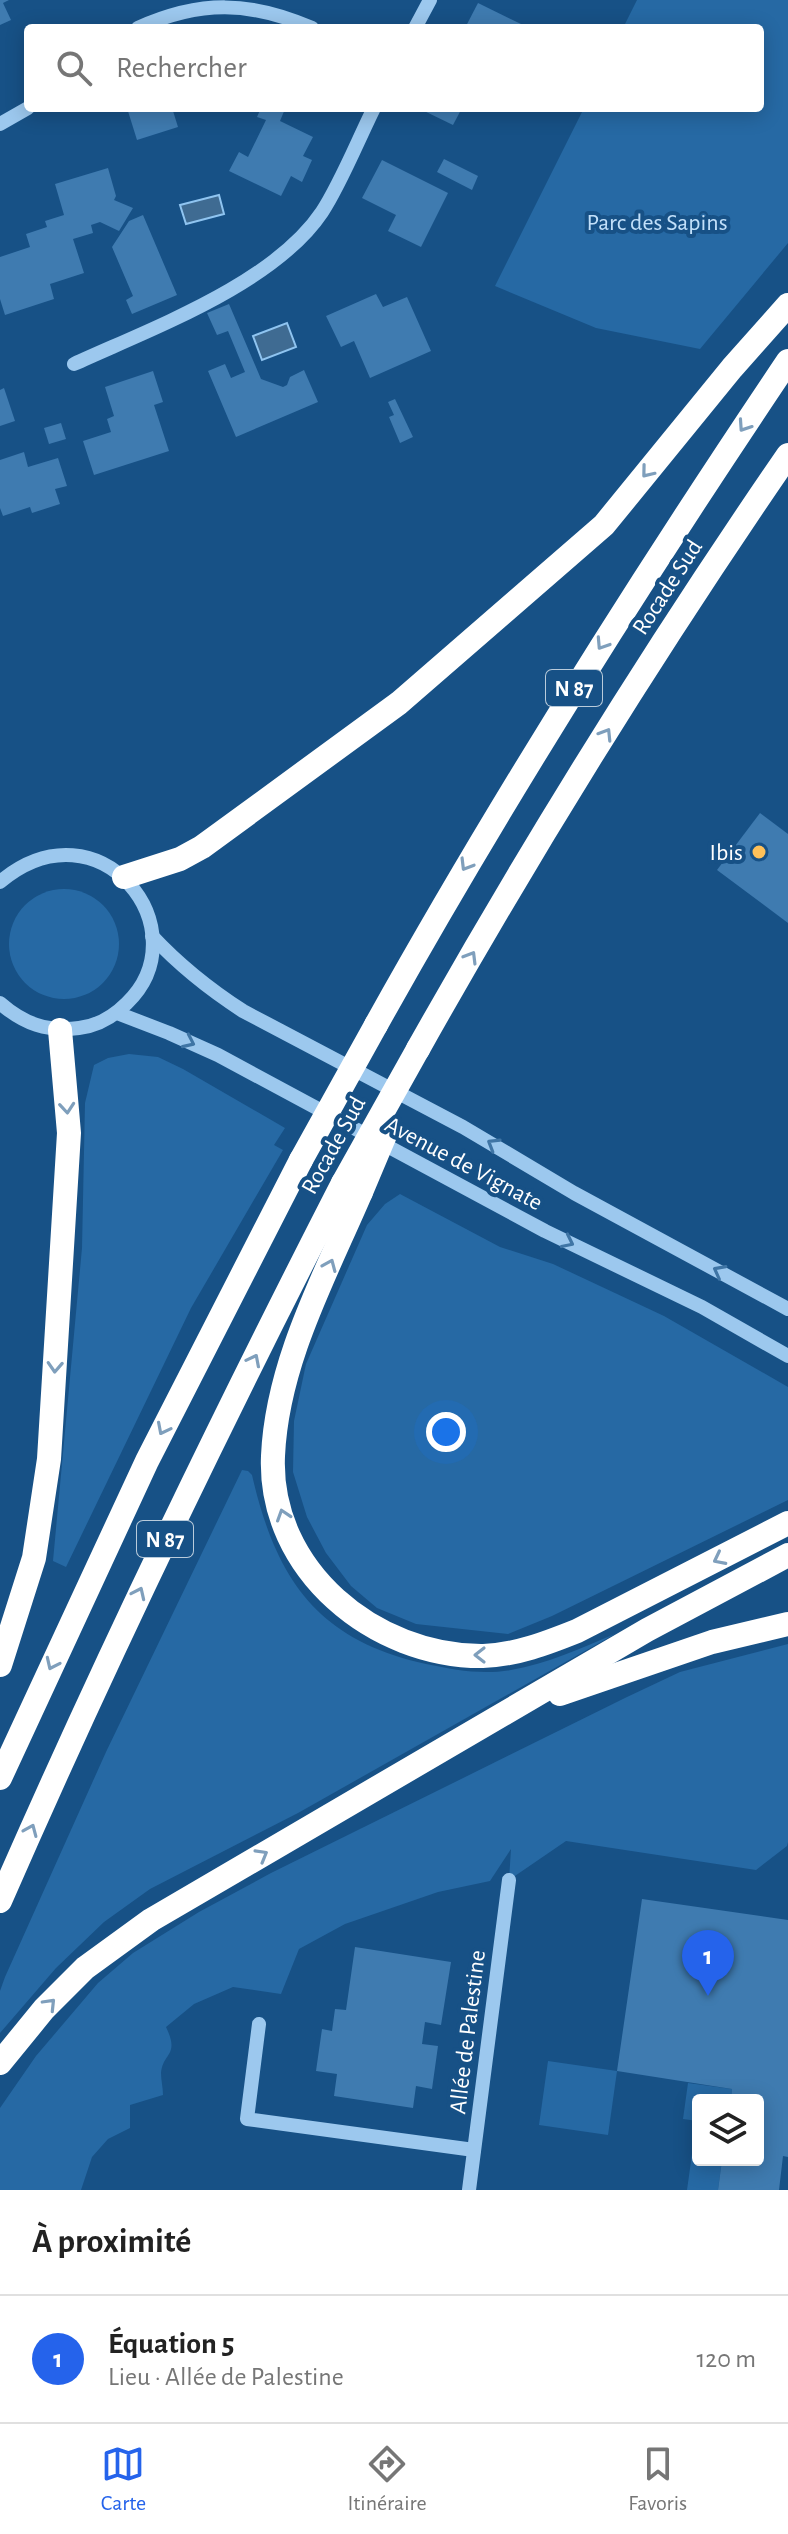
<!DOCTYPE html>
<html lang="fr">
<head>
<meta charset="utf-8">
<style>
  :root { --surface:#fff; --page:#f6f6f6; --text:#222; --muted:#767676; --line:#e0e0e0; --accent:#2563eb }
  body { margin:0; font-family:"Alegreya Sans",sans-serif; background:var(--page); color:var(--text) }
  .controls { position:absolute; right:24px; bottom:24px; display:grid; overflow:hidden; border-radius:8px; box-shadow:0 4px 20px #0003 }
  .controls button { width:72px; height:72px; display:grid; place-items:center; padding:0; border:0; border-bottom:2px solid var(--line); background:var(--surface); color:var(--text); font:40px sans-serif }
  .you { position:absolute; left:446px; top:1432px; width:28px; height:28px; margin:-20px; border:6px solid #fff; border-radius:50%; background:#1a73e8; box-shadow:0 0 0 12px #1a73e833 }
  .badge { display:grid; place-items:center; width:52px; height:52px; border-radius:50%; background:var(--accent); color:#fff; font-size:26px; font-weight:700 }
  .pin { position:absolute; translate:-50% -66px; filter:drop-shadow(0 2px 4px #0008) }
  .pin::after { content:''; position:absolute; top:42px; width:28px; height:24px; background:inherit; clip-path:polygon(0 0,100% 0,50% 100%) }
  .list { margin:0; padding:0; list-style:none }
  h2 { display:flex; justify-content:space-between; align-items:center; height:104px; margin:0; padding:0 32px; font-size:34px }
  h2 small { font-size:26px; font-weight:400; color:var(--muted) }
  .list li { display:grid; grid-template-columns:52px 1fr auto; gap:24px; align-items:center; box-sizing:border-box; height:128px; padding:0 32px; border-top:2px solid var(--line) }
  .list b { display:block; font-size:30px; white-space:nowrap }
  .list p { margin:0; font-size:26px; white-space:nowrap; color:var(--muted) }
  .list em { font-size:26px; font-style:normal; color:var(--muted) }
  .icon { flex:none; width:44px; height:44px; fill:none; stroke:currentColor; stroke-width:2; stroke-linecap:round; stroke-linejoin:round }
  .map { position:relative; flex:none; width:788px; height:2190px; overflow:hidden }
  .search { position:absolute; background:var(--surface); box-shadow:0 4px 20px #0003; left:24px; right:24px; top:24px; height:88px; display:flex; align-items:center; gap:20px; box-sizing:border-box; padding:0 28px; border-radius:8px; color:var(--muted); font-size:30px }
  .sheet { height:232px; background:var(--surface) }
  nav { display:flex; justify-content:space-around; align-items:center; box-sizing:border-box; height:112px; border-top:2px solid var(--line); background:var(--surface); font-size:22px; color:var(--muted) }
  nav a { display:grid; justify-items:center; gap:4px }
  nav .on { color:var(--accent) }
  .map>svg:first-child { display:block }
  .green { fill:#2669a4 }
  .water { fill:#3f6b92; stroke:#8fc4f0; stroke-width:2 }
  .building { fill:#3f7bb0 }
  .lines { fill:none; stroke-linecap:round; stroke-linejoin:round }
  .minor { stroke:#9cc8ee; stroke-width:14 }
  .highway { stroke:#fff; stroke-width:24 }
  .highway-bridge { stroke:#fff; stroke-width:24 }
  .oneway { stroke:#7f9fbc }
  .oneway2 { stroke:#3f75a5 }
  .poi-dot { fill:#ffc159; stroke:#175186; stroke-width:3 }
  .labels { text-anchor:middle; stroke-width:8; stroke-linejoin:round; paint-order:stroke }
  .shield { fill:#175186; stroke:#b9cbdb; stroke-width:2 }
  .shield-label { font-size:22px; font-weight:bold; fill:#fff }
  .park-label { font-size:24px; fill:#c2e0fa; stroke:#175186 }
  .street-label { font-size:24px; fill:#fff; stroke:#175186 }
  .poi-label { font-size:24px; fill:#fff; stroke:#175186; text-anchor:end }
</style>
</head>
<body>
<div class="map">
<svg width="788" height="2190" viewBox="0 0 788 2190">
  <rect width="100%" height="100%" fill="#175186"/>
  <!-- green -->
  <g class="green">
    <polygon points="637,0 788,0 788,243 700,349 596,328 495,286 584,108 760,108 760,28 623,28"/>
    <circle cx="64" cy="944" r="55"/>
    <polygon points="129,1054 158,1057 183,1069 285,1128 274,1145 283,1150 191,1308 66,1567 53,1561 82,1248 85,1103 94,1065 108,1058"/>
    <polygon points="400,1194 500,1247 553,1264 664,1316 788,1387 788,1500 552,1616 508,1634 416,1624 377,1608 351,1586 326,1553 307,1517 293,1472 294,1421 306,1364 367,1225 385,1204"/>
    <path d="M242 1470 248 1471 252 1475C276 1579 317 1640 426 1664 456 1670 481 1675 511 1670 547 1664 581 1648 615 1634L298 1813 150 1889 104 1922 56 1968 0 2033V1991L5 1977 106 1752Z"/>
    <path d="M788 1644V1842L787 1846 756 1870 566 1841 509 1880 511 1849 490 1881 438 1892 345 1924 299 1949 281 1994 233 1987 194 2004 166 2027C180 2056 163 2052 161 2073 161 2080 163 2088 163 2095L130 2105V2128L108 2139 92 2157 81 2190H0V2108L36 2056 98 1983 133 1953 199 1912 271 1873 627 1697 680 1672Z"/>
    <polygon points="548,2061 617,2071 608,2135 539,2125"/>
    <polygon points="688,2083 732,2089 731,2100 698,2100 698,2121 683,2119"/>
    <polygon points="693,2147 698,2148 698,2160 722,2160 718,2190 687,2190"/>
  </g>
  <!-- water -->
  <g class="water">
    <polygon points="219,195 224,214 186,224 180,205"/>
    <polygon points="287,323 296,347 262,360 253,336"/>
  </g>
  <!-- building -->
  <g class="building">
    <polygon points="0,0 9,0 3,3 11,20 0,25"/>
    <polygon points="478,3 521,24 519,28 465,28"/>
    <polygon points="127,108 182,108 182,109 173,111 178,127 137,140"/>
    <polygon points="261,108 285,109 280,121 313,137 303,156 312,160 302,182 291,176 281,196 229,171 239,152 248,157 266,120 257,117"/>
    <polygon points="418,108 462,108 453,125"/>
    <polygon points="444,159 478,176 472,190 437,172"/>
    <polygon points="382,160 448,193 421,247 388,231 396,215 362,198"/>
    <polygon points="108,168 116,196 114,200 133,208 119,231 100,222 91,225 93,233 73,239 84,273 50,284 54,299 5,315 0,299 0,257 30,247 26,234 47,227 45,221 64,215 55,184"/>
    <polygon points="143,215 177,295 132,314 126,300 133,296 112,247 129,221"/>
    <polygon points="376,294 383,307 407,297 431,351 370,378 354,341 341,347 326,316"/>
    <polygon points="229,304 261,379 283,387 287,385 290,377 304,370 318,402 236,437 208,371 225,364 231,378 245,372 228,331 217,335 207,313"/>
    <polygon points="153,371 163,402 154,405 169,451 94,475 83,441 111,432 107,419 114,416 105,387"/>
    <polygon points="4,388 15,421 0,426 0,390"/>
    <polygon points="395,399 413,437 400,443 389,417 394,415 388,402"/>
    <polygon points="61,423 66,439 49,444 44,428"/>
    <polygon points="24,452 28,467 58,458 67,486 55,489 60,504 32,513 30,507 3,516 0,508 0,460"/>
    <polygon points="760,813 788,834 788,923 717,870"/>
    <polygon points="642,1899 788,1920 788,2157 783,2156 779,2190 718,2190 722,2160 758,2160 758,2100 731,2100 732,2089 617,2071"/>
    <polygon points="355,1947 451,1962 441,2025 425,2022 422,2044 438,2046 432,2089 416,2086 413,2108 334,2096 337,2074 316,2071 322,2029 332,2031 335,2009 346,2010"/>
  </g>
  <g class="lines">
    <!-- minor -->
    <g class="minor">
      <path d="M138 28C200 0 250 1 312 28"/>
      <polyline points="415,28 430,0"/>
      <polyline points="0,124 28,108"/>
      <path d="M74 364C150 329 274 284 322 212 341 183 358 140 374 108"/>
      <path d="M0 882C100 798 202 931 127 1003 114 1016 97 1026 79 1028 47 1032 24 1024 0 1003"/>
      <path d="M152 936C180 966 209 989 243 1011L463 1127 574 1193 788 1309"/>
      <polyline points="117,1013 169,1033 218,1055 545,1231 702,1307 788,1356"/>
      <polyline points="259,2024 247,2119 474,2150"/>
      <polyline points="469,2190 509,1880"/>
    </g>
    <!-- highway -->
    <g class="highway">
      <polyline points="124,877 180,859 202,847 399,703 604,525 732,368 788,305"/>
      <path d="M376 1025C503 797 642 578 788 361"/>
      <path d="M418 1049C532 846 656 647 788 455"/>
      <path d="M361 1192C325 1276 277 1363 273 1456 268 1570 375 1657 483 1656 516 1655 547 1643 577 1631L788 1523"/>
      <polyline points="0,1665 34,1558 49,1459 69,1133 60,1030"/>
      <polyline points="560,1694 712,1642 788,1624"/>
      <polyline points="0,1778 147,1461 301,1160"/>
      <path d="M0 1901C106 1658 222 1419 343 1183"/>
      <polyline points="0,2063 44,2009 85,1968 151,1920 647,1630 788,1555"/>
    </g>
    <!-- highway-bridge -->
    <g class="highway-bridge">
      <polyline points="301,1160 376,1025"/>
      <polyline points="343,1183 418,1049"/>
      <polyline points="361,1192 385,1135"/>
    </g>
  </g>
  <!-- one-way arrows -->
  <defs><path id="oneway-chevron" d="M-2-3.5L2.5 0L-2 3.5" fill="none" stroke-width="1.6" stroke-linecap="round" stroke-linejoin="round" transform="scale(2)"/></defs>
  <g class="oneway">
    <use href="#oneway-chevron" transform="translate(744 426) rotate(124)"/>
    <use href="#oneway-chevron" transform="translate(647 472) rotate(129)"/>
    <use href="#oneway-chevron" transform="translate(602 644) rotate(123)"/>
    <use href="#oneway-chevron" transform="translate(606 734) rotate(-58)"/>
    <use href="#oneway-chevron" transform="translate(466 865) rotate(121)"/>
    <use href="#oneway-chevron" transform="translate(471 957) rotate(-59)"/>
    <use href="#oneway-chevron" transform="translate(67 1108) rotate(85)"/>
    <use href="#oneway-chevron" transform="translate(330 1265) rotate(-67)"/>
    <use href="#oneway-chevron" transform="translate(254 1360) rotate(-63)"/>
    <use href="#oneway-chevron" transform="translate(55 1367) rotate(93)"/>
    <use href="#oneway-chevron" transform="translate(163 1429) rotate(117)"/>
    <use href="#oneway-chevron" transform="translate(283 1515) rotate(-108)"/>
    <use href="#oneway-chevron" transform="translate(719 1559) rotate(153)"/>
    <use href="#oneway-chevron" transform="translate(139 1593) rotate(-65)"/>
    <use href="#oneway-chevron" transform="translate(480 1655) rotate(180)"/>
    <use href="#oneway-chevron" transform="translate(52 1664) rotate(115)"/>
    <use href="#oneway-chevron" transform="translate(31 1830) rotate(-67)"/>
    <use href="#oneway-chevron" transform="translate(262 1855) rotate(-30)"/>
    <use href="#oneway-chevron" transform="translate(50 2004) rotate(-46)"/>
  </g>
  <g class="oneway2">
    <use href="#oneway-chevron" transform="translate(189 1042) rotate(25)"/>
    <use href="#oneway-chevron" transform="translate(493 1144) rotate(-149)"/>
    <use href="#oneway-chevron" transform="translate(568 1242) rotate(26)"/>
    <use href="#oneway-chevron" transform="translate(719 1271) rotate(-152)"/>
  </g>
  <!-- markers -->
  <circle class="poi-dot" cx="759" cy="852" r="8"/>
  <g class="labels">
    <!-- shield labels -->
    <g class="shield">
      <rect x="546" y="670" width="56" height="36" rx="6"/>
      <rect x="137" y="1521" width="56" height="36" rx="6"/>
    </g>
    <g class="shield-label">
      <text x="574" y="696">N 87</text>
      <text x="165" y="1547">N 87</text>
    </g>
    <!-- park labels -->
    <g class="park-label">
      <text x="657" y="230">Parc des Sapins</text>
    </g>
    <!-- street labels -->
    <g class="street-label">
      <text transform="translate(667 587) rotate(-57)" y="8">Rocade Sud</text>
      <text transform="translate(333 1145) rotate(-61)" y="8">Rocade Sud</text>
      <text transform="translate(464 1163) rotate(28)" y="8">Avenue de Vignate</text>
      <text transform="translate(467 2032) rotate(-83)" y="8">Allée de Palestine</text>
    </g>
    <!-- poi labels -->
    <g class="poi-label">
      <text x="743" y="860">Ibis</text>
    </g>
  </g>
</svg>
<div class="controls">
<button><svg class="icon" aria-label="layers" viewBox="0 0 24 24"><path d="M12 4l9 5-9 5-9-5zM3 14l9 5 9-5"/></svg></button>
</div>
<div class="you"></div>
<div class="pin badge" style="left:708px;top:1996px">1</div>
<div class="search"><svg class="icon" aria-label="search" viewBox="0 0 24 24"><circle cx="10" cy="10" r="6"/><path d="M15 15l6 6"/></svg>Rechercher</div>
</div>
<section class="sheet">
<h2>À proximité<small></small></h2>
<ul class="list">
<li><span class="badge">1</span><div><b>Équation 5</b><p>Lieu · Allée de Palestine</p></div><em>120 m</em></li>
</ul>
</section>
<nav>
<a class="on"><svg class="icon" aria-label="map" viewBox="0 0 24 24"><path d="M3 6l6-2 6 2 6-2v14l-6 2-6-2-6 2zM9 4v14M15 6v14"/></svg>Carte</a>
<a><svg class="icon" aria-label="directions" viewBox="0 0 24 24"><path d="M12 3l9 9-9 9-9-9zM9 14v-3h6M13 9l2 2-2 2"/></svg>Itinéraire</a>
<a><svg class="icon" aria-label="saved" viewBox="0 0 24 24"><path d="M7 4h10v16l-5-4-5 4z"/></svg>Favoris</a>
</nav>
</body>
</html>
